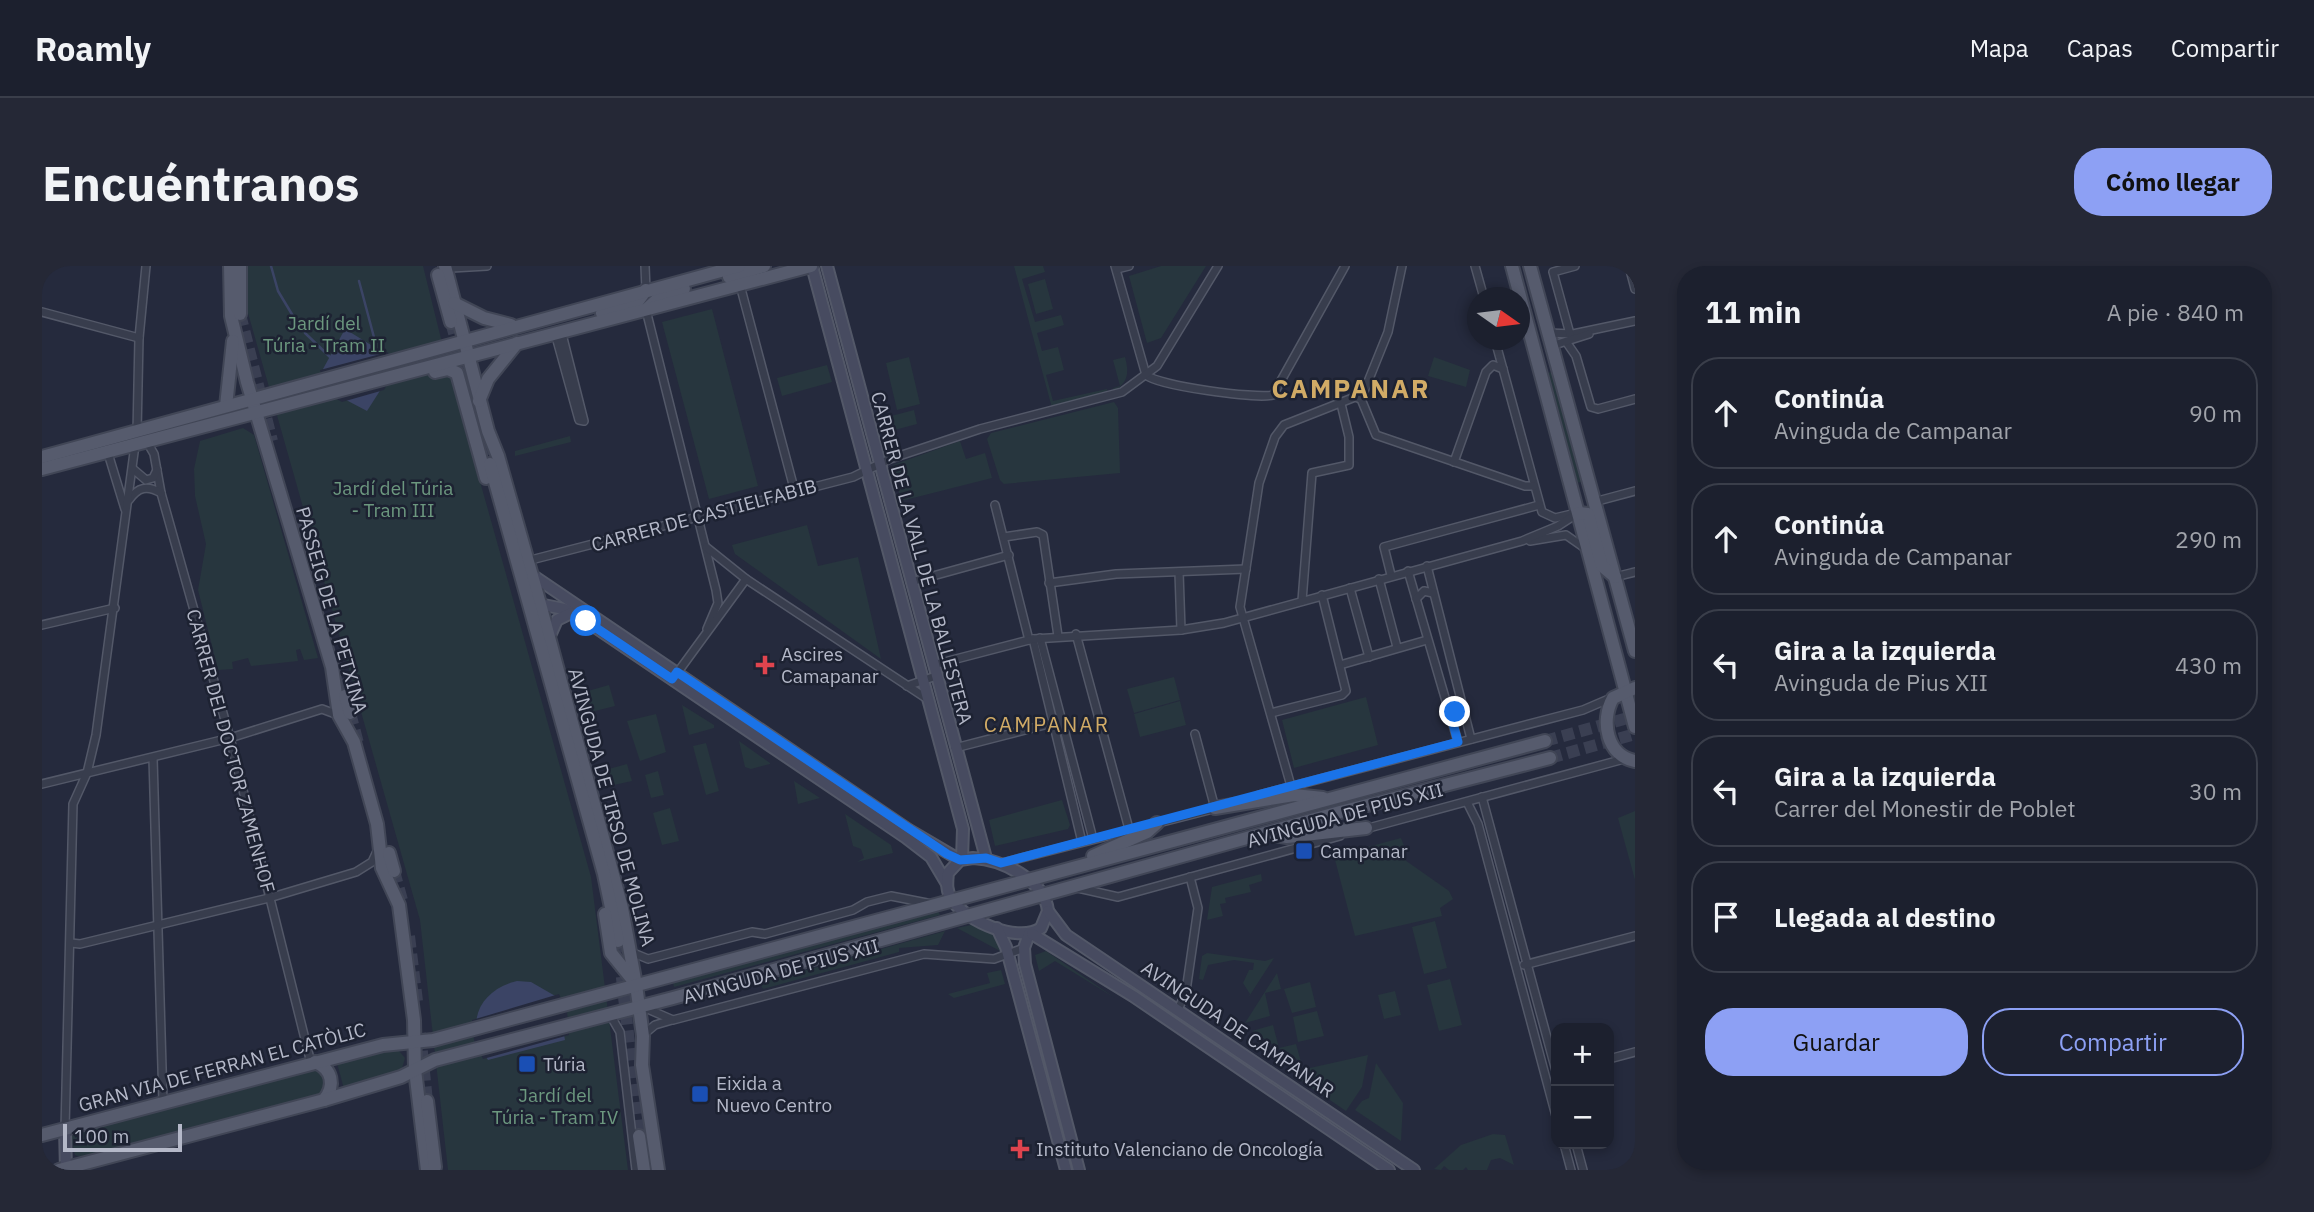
<!DOCTYPE html>
<html lang="es">
<head>
<meta charset="utf-8">
<style>
  :root { --surface:#1c202e; --page:#252836; --text:#f1f3f6; --muted:#a0a3aa; --line:#3a3e4a; --accent:#8da0f4 }
  body { margin:0; font-family:"IBM Plex Sans",sans-serif; background:var(--page); color:var(--text) }
  .controls { position:absolute; right:21px; bottom:21px; display:grid; overflow:hidden; border-radius:14px; box-shadow:0 4px 10px #0003 }
  .controls button { width:63px; height:63px; display:grid; place-items:center; padding:0; border:0; border-bottom:2px solid var(--line); background:var(--surface); color:var(--text); font:35px sans-serif }
  .compass { position:absolute; left:1425px; top:21px; width:63px; height:63px; border-radius:50%; background:var(--surface); box-shadow:0 4px 10px #0003; rotate:104deg }
  .scale { position:absolute; left:21px; bottom:18px; width:119px; box-sizing:border-box; padding-left:7px; border:4px solid #b4b8c8; border-top:0; font-size:19px; line-height:24px; white-space:nowrap; color:#b4b8c8; -webkit-text-stroke:5px #1d2232; paint-order:stroke }
  .stop { position:absolute; width:21px; height:21px; margin:-16px; border:5px solid #1a73e8; border-radius:50%; background:#fff }
  .stop.end { background:#1a73e8; border-color:#fff; box-shadow:0 2px 7px #0008 }
  .list { margin:0; padding:0; list-style:none }
  h2 { display:flex; justify-content:space-between; align-items:center; height:91px; margin:0; padding:0 28px; font-size:30px }
  h2 small { font-size:23px; font-weight:400; color:var(--muted) }
  .list li { display:grid; grid-template-columns:46px 1fr auto; gap:21px; align-items:center; box-sizing:border-box; height:112px; margin:0 14px 14px; padding:0 14px; border:2px solid var(--line); border-radius:28px }
  .list b { display:block; font-size:26px; white-space:nowrap }
  .list p { margin:0; font-size:23px; white-space:nowrap; color:var(--muted) }
  .list em { font-size:23px; font-style:normal; color:var(--muted) }
  .actions { display:flex; gap:14px; padding:21px 28px }
  .actions a { flex:1; padding:16px 0; border:2px solid var(--accent); border-radius:28px; text-align:center; font-size:24px; color:var(--accent) }
  .actions .main { background:var(--accent); color:#111 }
  .icon { flex:none; width:38px; height:38px; fill:none; stroke:currentColor; stroke-width:2; stroke-linecap:round; stroke-linejoin:round }
  .map { position:relative; flex:none; width:1593px; height:904px; overflow:hidden; border-radius:28px }
  header { display:flex; align-items:center; gap:42px; box-sizing:border-box; height:98px; padding:0 35px; background:var(--surface); border-bottom:2px solid var(--line) }
  header strong { font-size:33px }
  nav { display:flex; gap:38px; margin-inline-start:auto; font-size:24px }
  .intro { display:flex; align-items:center; justify-content:space-between; box-sizing:border-box; height:168px; padding:0 42px }
  h1 { margin:0; font-size:49px }
  .button { padding:18px 32px; border-radius:28px; background:var(--accent); color:#111; font-size:24px; font-weight:700 }
  main { display:flex; gap:42px; padding:0 42px }
  aside { flex:1; background:var(--surface); border-radius:28px; box-shadow:0 4px 10px #0003 }
  .map>svg:first-child { display:block }
  .green { fill:#27363e }
  .water { fill:#3b4465 }
  .pier { fill:#252a3d }
  .lines { fill:none; stroke-linecap:round; stroke-linejoin:round }
  .stream { stroke:#3b4465; stroke-width:2.5 }
  .primary-tunnel { stroke:#3a3f52; stroke-width:12; stroke-dasharray:12 6; stroke-linecap:butt }
  .street-casing { stroke:#535868; stroke-width:10 }
  .secondary-casing { stroke:#535868; stroke-width:14 }
  .primary-casing { stroke:#414656; stroke-width:16 }
  .street { stroke:#383d4d; stroke-width:7 }
  .secondary { stroke:#474b60; stroke-width:10 }
  .primary { stroke:#565b6d; stroke-width:12 }
  .route { stroke:#1a73e8; stroke-width:9 }
  .health-dot { fill:#e0444e; stroke:#1d2232; stroke-width:2.5 }
  .transit-dot { fill:#1a4fb4; stroke:#1d2232; stroke-width:2.5 }
  .labels { text-anchor:middle; stroke-width:5; stroke-linejoin:round; paint-order:stroke }
  .park-label { font-size:19px; fill:#6c987f; stroke:#1d2232 }
  .street-label { font-size:19px; fill:#b4b8c8; stroke:#1d2232 }
  .poi-label { font-size:19px; fill:#b4b8c8; stroke:#1d2232; text-anchor:start }
  .neighbourhood-label { font-size:21px; letter-spacing:2px; fill:#d1ab66; stroke:#1d2232 }
  .district-label { font-size:26px; font-weight:bold; letter-spacing:2px; fill:#d1ab66; stroke:#1d2232 }
</style>
</head>
<body>
<header>
<strong>Roamly</strong>
<nav><a>Mapa</a><a>Capas</a><a>Compartir</a></nav>
</header>
<div class="intro"><h1>Encuéntranos</h1><a class="button">Cómo llegar</a></div>
<main>
<div class="map">
<svg width="1593" height="904" viewBox="0 0 1593 904">
  <rect width="100%" height="100%" fill="#252a3d"/>
  <!-- green -->
  <g class="green">
    <polygon points="206,0 381,0 407,105 549,611 586,904 406,904 378,654 206,47"/>
    <polygon points="972,0 1001,0 1003,6 980,13 993,56 1019,49 1022,59 995,67 1000,85 1016,81 1022,104 1004,109 1011,135 1065,123 1065,127 1010,142"/>
    <polygon points="1119,0 1164,0 1119,72 1105,77 1087,10"/>
    <polygon points="1003,13 1011,43 994,48 986,18"/>
    <polygon points="670,43 716,220 667,233 620,56"/>
    <polygon points="867,91 878,138 855,144 844,97"/>
    <path d="M1083 91C1087 106 1087 116 1072 125L1071 122 1078 120 1071 94Z"/>
    <polygon points="1392,91 1428,104 1424,121 1386,110"/>
    <polygon points="785,99 790,116 740,130 735,112"/>
    <polygon points="1511,106 1540,216 1534,217 1504,107"/>
    <polygon points="1072,136 1076,142 1078,207 962,218 958,214 945,173 949,167"/>
    <polygon points="872,144 875,158 841,167 838,153"/>
    <polygon points="201,162 212,169 276,392 262,394 258,383 254,384 256,395 209,400 206,392 190,396 191,403 176,404 156,324 164,278 153,230 152,203 158,175"/>
    <polygon points="528,170 529,176 473,190 473,185"/>
    <polygon points="918,175 924,193 943,187 950,212 859,235 851,199"/>
    <polygon points="765,259 776,300 816,291 839,393 693,288 690,279"/>
    <polygon points="1132,411 1138,434 1092,447 1085,423"/>
    <polygon points="567,419 573,440 545,447 539,427"/>
    <polygon points="1324,431 1336,479 1252,502 1240,454"/>
    <polygon points="1138,435 1144,459 1098,471 1092,448"/>
    <polygon points="640,439 672,459 672,462 647,469"/>
    <polygon points="614,448 624,486 598,495 585,455"/>
    <polygon points="697,475 728,497 728,498 709,503 703,501"/>
    <polygon points="664,477 677,525 664,529 651,480"/>
    <polygon points="585,498 590,515 567,520 563,504"/>
    <polygon points="616,505 622,529 609,532 603,509"/>
    <polygon points="752,515 778,532 756,538"/>
    <polygon points="1020,534 1028,559 1026,563 953,580 947,554"/>
    <polygon points="628,542 637,575 620,579 611,547"/>
    <polygon points="1593,545 1593,614 1576,552"/>
    <polygon points="803,548 849,579 851,587 815,596 822,592 819,583 811,580"/>
    <polygon points="1359,572 1364,585 1360,592 1407,625 1411,633 1398,642 1400,650 1313,670 1292,590"/>
    <polygon points="1219,608 1220,615 1207,619 1209,626 1183,632 1184,637 1178,638 1181,650 1165,654 1170,621"/>
    <polygon points="896,645 898,649 632,721 631,717"/>
    <polygon points="1393,655 1405,702 1382,708 1370,661"/>
    <polygon points="929,659 950,668 960,686 915,662"/>
    <polygon points="903,665 896,679 857,682 857,686 721,723 718,717"/>
    <polygon points="1004,685 1073,732 1013,695 997,705 993,689"/>
    <polygon points="1165,687 1223,695 1232,692 1206,732 1208,728 1201,717 1207,704 1211,704 1212,697 1192,694 1166,699 1161,714 1157,713 1160,690"/>
    <polygon points="959,704 963,718 912,732 906,728 948,717 945,707"/>
    <polygon points="1235,707 1239,723 1223,727 1228,750 1203,757"/>
    <polygon points="1408,713 1420,759 1397,765 1385,719"/>
    <polygon points="1268,716 1274,741 1250,747 1242,723"/>
    <polygon points="1353,725 1359,749 1342,753 1336,729"/>
    <polygon points="1275,745 1282,770 1256,776 1251,751"/>
    <polygon points="1231,759 1237,782 1254,778 1259,796 1210,765"/>
    <polygon points="349,783 357,785 363,792 359,806 302,823 295,797"/>
    <polygon points="1326,789 1320,821 1304,845 1254,811 1259,804"/>
    <polygon points="1334,797 1361,837 1359,875 1313,844 1320,835 1327,832"/>
    <polygon points="276,802 285,813 281,828 42,892 33,889 29,872 33,866"/>
    <polygon points="1451,868 1463,869 1472,899 1458,892 1449,894 1445,904 1426,904 1424,901 1421,904 1407,904 1402,900 1399,904 1392,903 1419,879"/>
  </g>
  <!-- water -->
  <g class="water">
    <polygon points="303,63 342,87 348,109 325,145 287,125 281,103"/>
    <path d="M475 715 489 716 515 731 523 774 446 794C422 760 435 725 475 715Z"/>
  </g>
  <!-- pier -->
  <g class="pier">
    <polygon points="346,86 351,109 342,124 300,136 284,127 278,104"/>
    <polygon points="517,728 525,745 527,769 441,793 432,774 430,754"/>
  </g>
  <g class="lines">
    <!-- stream -->
    <g class="stream">
      <polyline points="229,0 236,25 257,60"/>
      <polyline points="317,15 333,75 331,80"/>
      <polyline points="263,67 288,91"/>
    </g>
    <!-- primary-tunnel -->
    <g class="primary-tunnel">
      <polyline points="198,48 230,175"/>
      <polyline points="409,56 448,198"/>
      <polyline points="253,254 261,284"/>
      <polyline points="293,396 303,430"/>
      <polyline points="308,447 317,481"/>
      <polyline points="1503,475 1593,450"/>
      <polyline points="1508,492 1593,468"/>
      <polyline points="352,605 361,638"/>
      <polyline points="367,670 375,735"/>
      <polyline points="576,675 597,870"/>
      <polyline points="378,767 385,835"/>
    </g>
    <!-- street casing -->
    <g class="street-casing">
      <g id="street">
        <polyline points="603,0 604,24"/>
        <polyline points="1073,0 1104,109"/>
        <polyline points="1433,0 1442,32"/>
        <polyline points="1587,0 1593,23"/>
        <polyline points="410,2 445,0"/>
        <polyline points="1075,3 1087,0"/>
        <polyline points="698,19 753,226"/>
        <polyline points="604,44 674,324 676,337 665,363"/>
        <polyline points="0,46 97,72"/>
        <polyline points="513,67 537,154 542,155 519,64"/>
        <polyline points="1506,67 1531,68 1593,55"/>
        <polyline points="1528,68 1511,6 1533,0"/>
        <polyline points="1453,74 1500,246 1513,252 1534,247"/>
        <polyline points="1525,77 1534,90 1549,141 1556,143 1593,133"/>
        <polyline points="1509,80 1547,68"/>
        <path d="M1104 109C1117 120 1214 133 1231 129L1303 0"/>
        <polyline points="1319,133 1334,169 1483,220 1492,220"/>
        <polyline points="1319,133 1346,66 1360,0"/>
        <polyline points="95,167 97,72 104,0"/>
        <polyline points="105,176 112,188 119,227 188,472 269,797"/>
        <polyline points="65,184 83,243"/>
        <polyline points="1412,196 1444,106 1451,99 1461,103"/>
        <polyline points="91,203 104,214 111,212 115,204"/>
        <path d="M87 234C96 221 105 219 119 227"/>
        <polyline points="1552,236 1593,225"/>
        <polyline points="953,239 987,374"/>
        <polyline points="962,271 995,266 1001,269 1016,370"/>
        <polyline points="1488,275 1524,269 1544,283"/>
        <polyline points="664,281 704,313 884,432"/>
        <polyline points="485,295 811,211 848,193 938,163 1080,126 1115,100 1176,0"/>
        <polyline points="1385,300 1429,473"/>
        <polyline points="1366,305 1416,476"/>
        <polyline points="1137,306 1139,364"/>
        <polyline points="1349,309 1342,281 1497,239"/>
        <polyline points="1573,311 1593,306"/>
        <polyline points="1337,313 1355,381"/>
        <polyline points="869,316 967,289"/>
        <polyline points="1007,317 1074,308 1204,303"/>
        <polyline points="1308,322 1327,391"/>
        <polyline points="1374,333 1382,325 1391,327"/>
        <polyline points="1260,335 1270,207 1307,199 1307,171 1299,138"/>
        <polyline points="0,359 73,342"/>
        <polyline points="1034,368 1087,563"/>
        <polyline points="998,372 1051,573"/>
        <polyline points="991,373 1040,576"/>
        <polyline points="891,399 991,373 1139,364 1182,357 1480,275 1516,260 1536,247"/>
        <polyline points="1298,399 1385,374"/>
        <polyline points="633,410 704,313"/>
        <polyline points="865,420 894,410"/>
        <polyline points="1229,447 1300,429 1304,425 1280,329"/>
        <polyline points="1153,468 1173,542"/>
        <polyline points="913,482 1014,456"/>
        <polyline points="111,492 121,836"/>
        <polyline points="0,518 188,472 280,443 296,449"/>
        <polyline points="1249,520 1198,341 1217,217 1233,171 1242,159 1313,131 1319,133"/>
        <polyline points="1217,529 1541,444 1569,432"/>
        <polyline points="1440,531 1514,805"/>
        <polyline points="1425,536 1436,558 1514,850"/>
        <polyline points="1323,563 1582,493"/>
        <polyline points="960,597 1175,542"/>
        <polyline points="1036,622 1076,631 1298,570"/>
        <polyline points="29,677 38,678 227,632 314,606 330,596 336,583"/>
        <polyline points="589,686 606,693 710,666 723,668 811,644 825,636 849,630 890,638"/>
        <polyline points="1482,699 1593,670"/>
        <polyline points="601,741 631,754 882,688 952,693 982,682"/>
        <polyline points="1136,744 1144,725 1156,642 1148,611"/>
        <polyline points="567,747 578,766 594,904"/>
        <polyline points="601,769 613,759 630,754"/>
        <polyline points="1567,793 1593,786"/>
        <polyline points="23,863 31,538 45,507 54,469 93,179"/>
        <polyline points="1522,878 1529,904"/>
        <polyline points="1534,878 1541,904"/>
      </g>
    </g>
    <!-- secondary casing -->
    <g class="secondary-casing">
      <g id="secondary">
        <polyline points="770,0 921,563 920,593"/>
        <polyline points="785,0 944,592"/>
        <polyline points="490,309 867,564 918,594"/>
        <polyline points="492,337 522,343 544,355 863,571 889,591 905,618"/>
        <polyline points="507,372 515,354 529,347"/>
        <path d="M931 592C959 593 1003 614 1006 645L999 662C977 678 924 655 910 634 904 625 905 617 906 607L918 594Z"/>
        <polyline points="1006,645 1024,669 1372,904"/>
        <polyline points="955,662 964,681 1024,904"/>
        <polyline points="987,668 982,682 983,698 1037,904"/>
        <polyline points="990,668 1091,730 1347,904"/>
        <polyline points="23,863 24,904"/>
      </g>
    </g>
    <!-- primary casing -->
    <g class="primary-casing">
      <g id="primary">
        <polyline points="188,0 189,50 205,116 290,401 297,449 312,476 335,558 340,602 357,639 372,754 373,804 385,904"/>
        <polyline points="198,0 198,48"/>
        <polyline points="403,0 446,165 456,190 498,338 580,642 594,719 601,770 600,799 616,904"/>
        <polyline points="1470,0 1593,461"/>
        <polyline points="1488,0 1593,385"/>
        <polyline points="396,9 409,56"/>
        <polyline points="687,11 722,0"/>
        <polyline points="412,37 442,52 469,59"/>
        <polyline points="606,42 618,31 642,23"/>
        <polyline points="560,47 596,35 604,24"/>
        <polyline points="393,106 406,103 415,107 444,212"/>
        <polyline points="437,135 446,113 475,77"/>
        <polyline points="184,140 191,75"/>
        <polyline points="0,191 697,0"/>
        <polyline points="448,198 562,608 576,675"/>
        <polyline points="0,203 769,0"/>
        <polyline points="1537,247 1546,248 1560,300 1573,311"/>
        <path d="M1593 422 1571 432C1558 455 1565 490 1593 495"/>
        <polyline points="303,430 308,447"/>
        <polyline points="1173,542 1252,529 1281,532"/>
        <polyline points="1233,569 1245,571 1324,562"/>
        <polyline points="347,587 352,605"/>
        <polyline points="1051,590 1105,566 1115,557"/>
        <polyline points="563,648 569,687 594,718"/>
        <path d="M273 796C290 803 294 819 282 834"/>
        <polyline points="385,835 393,901"/>
        <polyline points="0,869 341,779 391,774 1503,475"/>
        <polyline points="597,870 602,904"/>
        <polyline points="17,904 282,834 359,811 393,794 631,732 1298,546 1508,492"/>
      </g>
    </g>
    <!-- street -->
    <use href="#street" class="street"/>
    <!-- secondary -->
    <use href="#secondary" class="secondary"/>
    <!-- primary -->
    <use href="#primary" class="primary"/>
  </g>
  <g class="lines">
    <!-- route -->
    <polyline class="route" points="544,355 630,413 635,406 905,588 918,594 944,592 959,597 1416,476 1407,443 1413,446"/>
  </g>
  <!-- markers -->
  <g class="health-dot">
    <path d="M719.5 388.5h7v7h7v7h-7v7h-7v-7h-7v-7h7z"/>
    <path d="M974.5 872.5h7v7h7v7h-7v7h-7v-7h-7v-7h7z"/>
  </g>
  <g class="transit-dot">
    <rect x="1253" y="576" width="18" height="18" rx="3.5"/>
    <rect x="476" y="789" width="18" height="18" rx="3.5"/>
    <rect x="649" y="819" width="18" height="18" rx="3.5"/>
  </g>
  <g class="labels">
    <!-- park labels -->
    <g class="park-label">
      <text x="282" y="64">Jardí del<tspan x="282" dy="22">Túria - Tram II</tspan></text>
      <text x="351" y="229">Jardí del Túria<tspan x="351" dy="22">- Tram III</tspan></text>
      <text x="513" y="836">Jardí del<tspan x="513" dy="22">Túria - Tram IV</tspan></text>
    </g>
    <!-- street labels -->
    <g class="street-label">
      <text transform="translate(662 249) rotate(-15)" y="7">CARRER DE CASTIELFABIB</text>
      <text transform="translate(880 292) rotate(75)" y="7">CARRER DE LA VALL DE LA BALLESTERA</text>
      <text transform="translate(290 344) rotate(74)" y="7">PASSEIG DE LA PETXINA</text>
      <text transform="translate(189 485) rotate(75)" y="7">CARRER DEL DOCTOR ZAMENHOF</text>
      <text transform="translate(570 541) rotate(75)" y="7">AVINGUDA DE TIRSO DE MOLINA</text>
      <text transform="translate(1303 549) rotate(-15)" y="7">AVINGUDA DE PIUS XII</text>
      <text transform="translate(739 705) rotate(-15)" y="7">AVINGUDA DE PIUS XII</text>
      <text transform="translate(1196 763) rotate(34)" y="7">AVINGUDA DE CAMPANAR</text>
      <text transform="translate(180 801) rotate(-15)" y="7">GRAN VIA DE FERRAN EL CATÒLIC</text>
    </g>
    <!-- poi labels -->
    <g class="poi-label">
      <text x="739" y="395">Ascires<tspan x="739" dy="22">Camapanar</tspan></text>
      <text x="1278" y="592">Campanar</text>
      <text x="501" y="805">Túria</text>
      <text x="674" y="824">Eixida a<tspan x="674" dy="22">Nuevo Centro</tspan></text>
      <text x="994" y="890">Instituto Valenciano de Oncología</text>
    </g>
    <!-- neighbourhood labels -->
    <g class="neighbourhood-label">
      <text x="1005" y="466">CAMPANAR</text>
    </g>
    <!-- district labels -->
    <g class="district-label">
      <text x="1309" y="132">CAMPANAR</text>
    </g>
  </g>
</svg>
<div class="controls">
<button>+</button>
<button>−</button>
</div>
<svg class="compass" viewBox="-18 -18 36 36"><path d="M0-13l5 13h-10z" fill="#e53935"/><path d="M0 13l5-13h-10z" fill="#a0a3aa"/></svg>
<div class="scale">100 m</div>
<div class="stop" style="left:544px;top:355px"></div>
<div class="stop end" style="left:1413px;top:446px"></div>
</div>
<aside>
<h2>11 min<small>A pie · 840 m</small></h2>
<ul class="list">
<li><svg class="icon" aria-label="ahead" viewBox="0 0 24 24"><path d="M12 20V5M6 11l6-6 6 6"/></svg><div><b>Continúa</b><p>Avinguda de Campanar</p></div><em>90 m</em></li>
<li><svg class="icon" aria-label="ahead" viewBox="0 0 24 24"><path d="M12 20V5M6 11l6-6 6 6"/></svg><div><b>Continúa</b><p>Avinguda de Campanar</p></div><em>290 m</em></li>
<li><svg class="icon" aria-label="left" viewBox="0 0 24 24"><path d="M17 20v-9H6M10 6l-5 5 5 5"/></svg><div><b>Gira a la izquierda</b><p>Avinguda de Pius XII</p></div><em>430 m</em></li>
<li><svg class="icon" aria-label="left" viewBox="0 0 24 24"><path d="M17 20v-9H6M10 6l-5 5 5 5"/></svg><div><b>Gira a la izquierda</b><p>Carrer del Monestir de Poblet</p></div><em>30 m</em></li>
<li><svg class="icon" aria-label="arrive" viewBox="0 0 24 24"><path d="M6 21V4h12l-3 4 3 4H6"/></svg><div><b>Llegada al destino</b></div></li>
</ul>
<div class="actions"><a class="main">Guardar</a><a>Compartir</a></div>
</aside>
</main>
</body>
</html>
